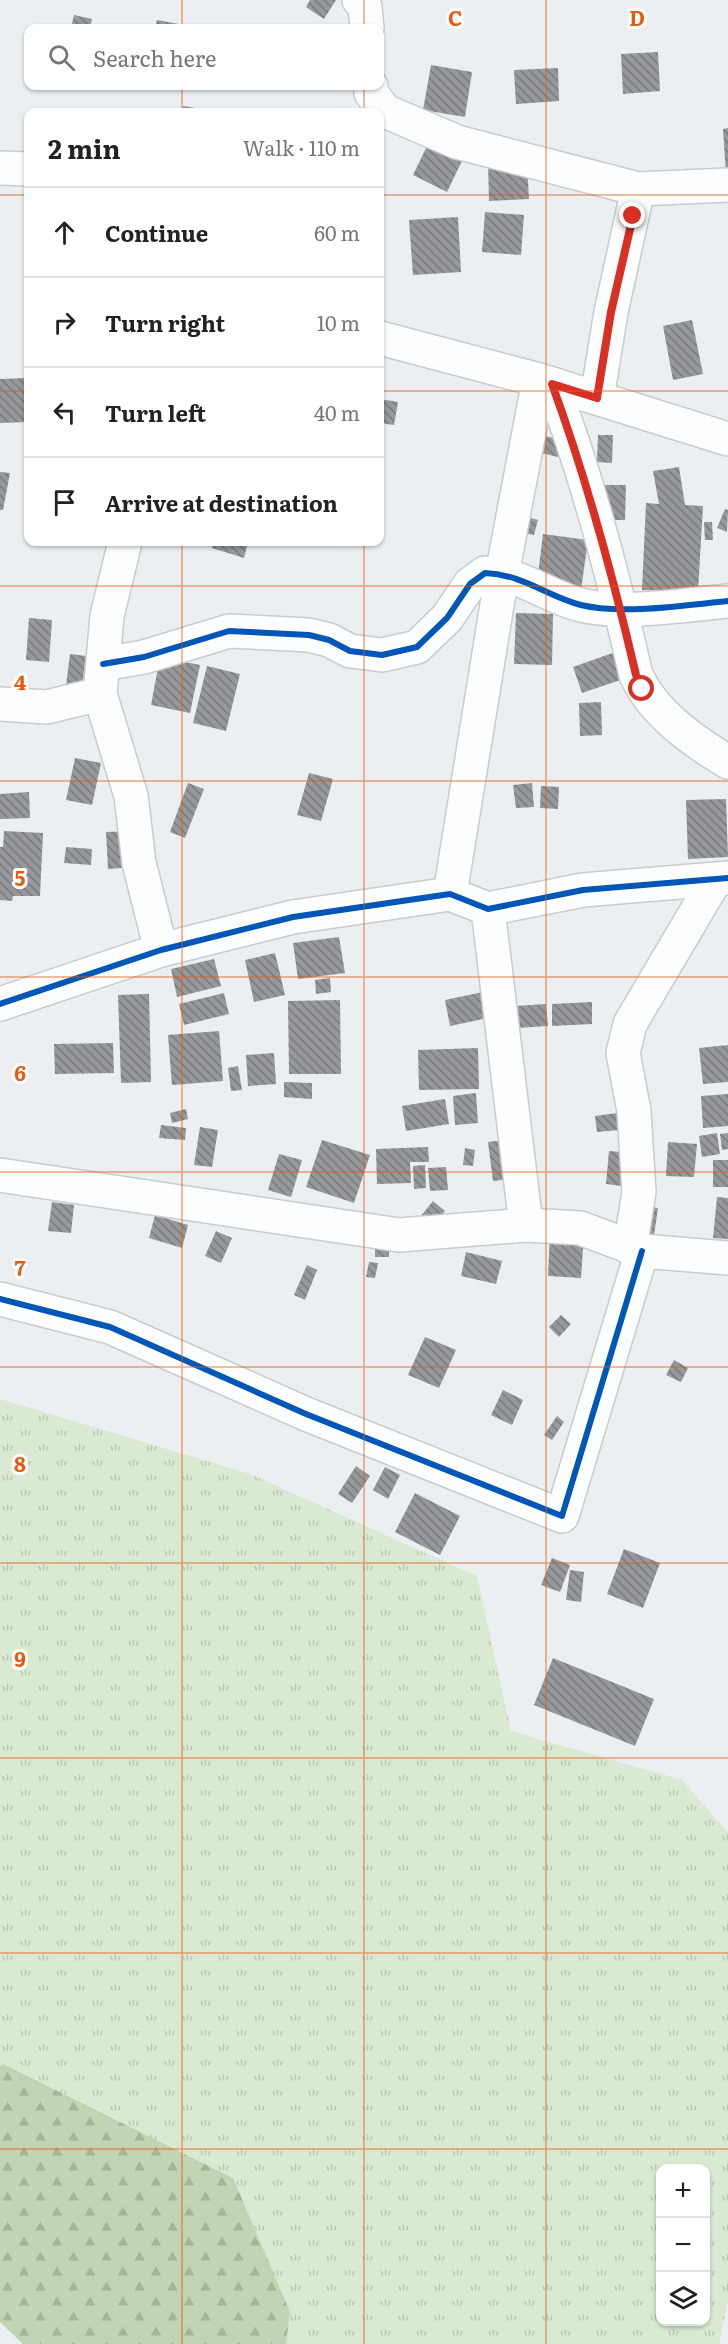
<!DOCTYPE html>
<html lang="en">
<head>
<meta charset="utf-8">
<style>
  :root { --surface:#fff; --page:#f6f6f6; --text:#222; --muted:#767676; --line:#e0e0e0 }
  body { margin:0; font-family:Literata,serif; background:var(--page); color:var(--text) }
  .controls { position:absolute; right:18px; bottom:18px; display:grid; overflow:hidden; border-radius:12px; box-shadow:0 2px 4px #0004 }
  .controls button { width:54px; height:54px; display:grid; place-items:center; padding:0; border:0; border-bottom:2px solid var(--line); background:var(--surface); color:var(--text); font:30px sans-serif }
  .stop { position:absolute; width:18px; height:18px; margin:-14px; border:4px solid #d93025; border-radius:50%; background:#fff }
  .stop.end { background:#d93025; border-color:#fff; box-shadow:0 2px 6px #0008 }
  .list { margin:0; padding:0; list-style:none }
  h2 { display:flex; justify-content:space-between; align-items:center; height:78px; margin:0; padding:0 24px; font-size:26px }
  h2 small { font-size:20px; font-weight:400; color:var(--muted) }
  .list li { display:grid; grid-template-columns:39px 1fr auto; gap:18px; align-items:center; box-sizing:border-box; height:90px; padding:0 24px; border-top:2px solid var(--line) }
  .list b { display:block; font-size:22px; white-space:nowrap }
  .list em { font-size:20px; font-style:normal; color:var(--muted) }
  .icon { flex:none; width:33px; height:33px; fill:none; stroke:currentColor; stroke-width:2; stroke-linecap:round; stroke-linejoin:round }
  .map { position:relative; flex:none; width:728px; height:2344px; overflow:hidden }
  .search { position:absolute; background:var(--surface); box-shadow:0 2px 4px #0004; left:24px; top:24px; width:360px; height:66px; display:flex; align-items:center; gap:15px; box-sizing:border-box; padding:0 21px; border-radius:12px; color:var(--muted); font-size:22px }
  .panel { position:absolute; background:var(--surface); box-shadow:0 2px 4px #0004; left:24px; top:108px; width:360px; height:438px; border-radius:12px }
  .map>svg:first-child { display:block }
  .grass { fill:url(#grass-tufts); fill-rule:evenodd }
  .forest { fill:url(#forest-firs) }
  .building { fill:url(#building-back-hatch) }
  .lines { fill:none; stroke-linecap:round; stroke-linejoin:round }
  .minor-casing { stroke:#c9cbcd; stroke-width:36 }
  .minor { stroke:#fcfdfd; stroke-width:33 }
  .cycleway-casing { stroke:#fff; stroke-width:10 }
  .cycleway { stroke:#0057b8; stroke-width:6 }
  .route { stroke:#d93025; stroke-width:8 }
  .grid { fill:none; stroke:#e8590c; stroke-width:1.5; stroke-opacity:0.55 }
  .grid-label { font-size:20px; text-anchor:middle; font-weight:bold; fill:#e8590c; stroke:#fff; stroke-width:6; stroke-linejoin:round; paint-order:stroke }
</style>
</head>
<body>
<div class="map">
<svg width="728" height="2344" viewBox="0 0 728 2344">
  <defs>
    <pattern id="grass-tufts" width="24" height="20" patternUnits="userSpaceOnUse" patternTransform="scale(1.5)"><rect width="24" height="20" fill="#daead2"/><path d="M3 7l-1-3M5 7V3M7 7l1-3M15 17l-1-3M17 17v-4M19 17l1-3" fill="none" stroke="#bac8b4"/></pattern>
    <pattern id="forest-firs" width="22" height="20" patternUnits="userSpaceOnUse" patternTransform="scale(1.5)"><rect width="22" height="20" fill="#c1d4b3"/><path d="M5 1l3.5 6h-7zM16 11l3.5 6h-7z" fill="#a5b599"/></pattern>
    <pattern id="building-back-hatch" width="6" height="6" patternUnits="userSpaceOnUse" patternTransform="scale(1.5)"><rect width="6" height="6" fill="#96989b"/><path d="M-1 5l2 2M0 0l6 6M5-1l2 2" fill="none" stroke="#797b7d"/></pattern>
  </defs>
  <rect width="100%" height="100%" fill="#eceff2"/>
  <!-- grass -->
  <path class="grass" d="M0 1399 250 1474 477 1576 511 1731 682 1780 728 1832V2300L719 2344H286L290 2312 3 2064 0 2066ZM660 2168H706V2322H660Z"/>
  <!-- forest -->
  <polygon class="forest" points="3,2064 233,2178 290,2312 286,2344 23,2344 0,2322 0,2066"/>
  <!-- building -->
  <g class="building">
    <polygon points="310,0 336,0 324,19 306,7"/>
    <polygon points="74,15 92,19 90,28 71,28"/>
    <polygon points="157,20 194,27 194,28 155,28"/>
    <polygon points="658,52 660,91 623,94 621,54"/>
    <polygon points="431,65 472,72 465,117 423,110"/>
    <polygon points="558,68 559,101 516,104 514,70"/>
    <polygon points="183,106 214,111 214,112 182,112"/>
    <polygon points="728,128 728,175 726,175 723,129"/>
    <polygon points="428,144 462,161 447,192 413,175"/>
    <polygon points="527,162 529,199 489,201 488,163"/>
    <polygon points="485,212 524,215 521,255 482,252"/>
    <polygon points="458,217 461,272 413,275 409,220"/>
    <polygon points="692,320 703,374 673,380 663,326"/>
    <polygon points="28,378 28,422 0,423 0,379"/>
    <polygon points="380,399 398,402 394,425 380,423"/>
    <polygon points="598,435 613,435 612,463 597,462"/>
    <polygon points="545,436 562,440 558,457 541,453"/>
    <polygon points="679,467 685,505 703,506 698,592 642,590 646,503 659,504 653,471"/>
    <polygon points="0,472 10,473 3,510 0,510"/>
    <polygon points="600,485 626,485 625,520 600,520"/>
    <polygon points="725,509 728,510 727,532 717,528"/>
    <polygon points="528,517 538,520 534,535 523,533"/>
    <polygon points="704,522 712,522 713,540 705,540"/>
    <polygon points="543,534 588,540 579,604 535,599"/>
    <polygon points="214,542 248,542 244,558 212,548"/>
    <polygon points="516,613 553,614 552,665 514,664"/>
    <polygon points="29,618 52,620 49,662 26,660"/>
    <polygon points="638,644 647,671 582,693 573,667"/>
    <polygon points="70,654 86,656 82,687 66,686"/>
    <polygon points="160,657 200,665 190,713 151,705"/>
    <polygon points="207,666 240,674 226,731 193,723"/>
    <polygon points="601,702 602,735 580,736 579,703"/>
    <polygon points="75,758 101,763 92,805 66,800"/>
    <polygon points="309,773 333,779 321,821 297,815"/>
    <polygon points="188,783 204,789 185,838 170,832"/>
    <polygon points="532,783 534,807 516,808 513,785"/>
    <polygon points="541,786 559,787 558,809 540,808"/>
    <polygon points="29,792 30,818 0,819 0,794"/>
    <polygon points="726,799 728,857 688,859 686,800"/>
    <polygon points="4,831 43,833 40,896 13,896 12,901 0,900 0,847 3,847"/>
    <polygon points="133,831 134,867 108,869 106,832"/>
    <polygon points="66,847 92,849 91,865 64,863"/>
    <polygon points="339,937 345,973 298,979 293,943"/>
    <polygon points="275,953 285,995 254,1002 245,960"/>
    <polygon points="214,959 221,986 177,997 171,969"/>
    <polygon points="330,978 331,992 316,994 315,980"/>
    <polygon points="483,992 488,1018 450,1026 445,1000"/>
    <polygon points="224,993 229,1014 184,1025 179,1004"/>
    <polygon points="149,994 151,1082 121,1083 118,995"/>
    <polygon points="340,1000 341,1074 289,1074 288,1001"/>
    <polygon points="592,1002 592,1024 552,1026 552,1004"/>
    <polygon points="546,1004 548,1026 516,1028 515,1006"/>
    <polygon points="219,1031 223,1081 172,1085 168,1035"/>
    <polygon points="113,1043 114,1073 55,1074 54,1044"/>
    <polygon points="728,1045 728,1082 703,1084 699,1048"/>
    <polygon points="478,1048 479,1089 419,1090 418,1050"/>
    <polygon points="274,1053 276,1084 248,1086 246,1055"/>
    <polygon points="238,1066 242,1090 231,1091 228,1068"/>
    <polygon points="284,1082 312,1083 312,1099 284,1097"/>
    <polygon points="476,1093 478,1123 455,1125 453,1096"/>
    <polygon points="728,1094 728,1126 703,1128 701,1096"/>
    <polygon points="445,1099 449,1124 406,1131 402,1106"/>
    <polygon points="186,1109 188,1119 172,1123 170,1113"/>
    <polygon points="617,1113 619,1130 597,1132 595,1116"/>
    <polygon points="161,1125 186,1128 185,1140 159,1138"/>
    <polygon points="200,1127 218,1130 212,1167 194,1165"/>
    <polygon points="717,1133 720,1154 702,1157 699,1136"/>
    <polygon points="728,1133 728,1149 722,1150 720,1134"/>
    <polygon points="322,1140 370,1155 354,1203 306,1187"/>
    <polygon points="505,1140 510,1179 493,1181 488,1142"/>
    <polygon points="668,1142 697,1144 694,1177 666,1176"/>
    <polygon points="428,1147 429,1162 410,1162 411,1183 377,1184 376,1149"/>
    <polygon points="465,1148 475,1150 473,1166 463,1165"/>
    <polygon points="609,1151 632,1153 629,1187 606,1184"/>
    <polygon points="279,1154 302,1160 291,1197 268,1190"/>
    <rect x="713" y="1160" width="15" height="27"/>
    <polygon points="425,1165 426,1188 414,1189 413,1166"/>
    <polygon points="446,1167 448,1190 430,1191 428,1168"/>
    <polygon points="717,1197 728,1198 728,1239 713,1238"/>
    <polygon points="433,1201 445,1211 431,1227 420,1217"/>
    <polygon points="52,1202 74,1205 71,1233 48,1231"/>
    <polygon points="640,1205 658,1208 653,1242 634,1239"/>
    <polygon points="155,1215 188,1225 182,1248 149,1238"/>
    <polygon points="216,1231 232,1238 221,1263 205,1256"/>
    <polygon points="550,1233 584,1234 581,1278 548,1276"/>
    <rect x="375" y="1246" width="14" height="11"/>
    <polygon points="466,1252 502,1261 496,1284 461,1276"/>
    <polygon points="369,1262 378,1263 375,1278 366,1277"/>
    <polygon points="307,1265 317,1270 305,1300 294,1295"/>
    <polygon points="561,1315 571,1324 559,1337 549,1327"/>
    <polygon points="425,1337 456,1350 439,1388 408,1375"/>
    <polygon points="674,1360 688,1368 681,1382 666,1375"/>
    <polygon points="503,1390 523,1400 512,1425 491,1415"/>
    <polygon points="557,1416 564,1422 552,1440 544,1435"/>
    <polygon points="356,1466 370,1476 352,1503 338,1494"/>
    <polygon points="385,1467 400,1475 388,1499 373,1490"/>
    <polygon points="415,1493 460,1516 440,1555 395,1532"/>
    <polygon points="624,1549 660,1563 643,1608 607,1594"/>
    <polygon points="552,1558 570,1565 560,1592 541,1585"/>
    <polygon points="570,1570 584,1572 581,1602 566,1600"/>
    <polygon points="553,1658 654,1699 635,1746 534,1705"/>
  </g>
  <g class="lines">
    <!-- minor casing -->
    <g class="minor-casing">
      <g id="minor">
        <polyline points="359,0 365,7 367,28"/>
        <polyline points="371,86 371,93 385,111 457,142 638,189 728,185"/>
        <polyline points="0,168 28,169"/>
        <polyline points="380,338 539,380 728,439"/>
        <path d="M552 384C588 479 613 576 636 675 653 713 693 741 728 762"/>
        <polyline points="597,398 611,312 638,189"/>
        <polyline points="125,542 107,616 100,694 131,796 139,863 161,950"/>
        <path d="M103 664 144 657 229 631 309 635 329 640 350 651 382 655 417 647 447 618 470 584 485 573C525 575 546 596 581 605 621 615 686 605 728 601"/>
        <polyline points="0,704 47,707 100,694"/>
        <polyline points="450,894 502,574 539,380"/>
        <polyline points="488,909 526,1225"/>
        <polyline points="0,1004 161,950 293,917 450,894 488,909 583,890 728,878"/>
        <polyline points="0,1175 399,1235 526,1225 580,1228 642,1251 728,1258"/>
        <polyline points="630,1248 639,1192 634,1111 623,1053 630,1024 715,880"/>
        <polyline points="0,1299 110,1327 306,1414 562,1516 642,1251"/>
      </g>
    </g>
    <!-- minor -->
    <use href="#minor" class="minor"/>
    <!-- cycleway casing -->
    <g class="cycleway-casing">
      <g id="cycleway">
        <path d="M103 664 144 657 229 631 309 635 329 640 350 651 382 655 417 647 447 618 470 584 485 573C525 575 546 596 581 605 621 615 686 605 728 601"/>
        <polyline points="0,1004 161,950 293,917 450,894 488,909 583,890 728,878"/>
        <polyline points="0,1299 110,1327 306,1414 562,1516 642,1251"/>
      </g>
    </g>
    <!-- cycleway -->
    <use href="#cycleway" class="cycleway"/>
  </g>
  <g class="lines">
    <!-- route -->
    <path class="route" d="M633 216 611 312 597 398 552 384C587 480 613 576 636 675L642 689"/>
  </g>
  <!-- grid -->
  <path class="grid" d="M182 0V28M364 0V28M546 0V2344M182 86V112M364 86V112M0 195H28M380 195H728M0 391H28M380 391H728M182 542V2344M364 542V2344M0 586H728M0 781H728M0 977H728M0 1172H728M0 1367H728M0 1563H728M0 1758H728M0 1953H728M0 2149H728"/>
  <g class="grid-label">
    <text x="455" y="26">C</text>
    <text x="637" y="26">D</text>
    <text x="20" y="690">4</text>
    <text x="20" y="886">5</text>
    <text x="20" y="1081">6</text>
    <text x="20" y="1276">7</text>
    <text x="20" y="1472">8</text>
    <text x="20" y="1667">9</text>
  </g>
</svg>
<div class="controls">
<button>+</button>
<button>−</button>
<button><svg class="icon" aria-label="layers" viewBox="0 0 24 24"><path d="M12 4l9 5-9 5-9-5zM3 14l9 5 9-5"/></svg></button>
</div>
<div class="stop" style="left:642px;top:689px"></div>
<div class="stop end" style="left:633px;top:216px"></div>
<div class="search"><svg class="icon" aria-label="search" viewBox="0 0 24 24"><circle cx="10" cy="10" r="6"/><path d="M15 15l6 6"/></svg>Search here</div>
<section class="panel">
<h2>2 min<small>Walk · 110 m</small></h2>
<ul class="list">
<li><svg class="icon" aria-label="ahead" viewBox="0 0 24 24"><path d="M12 20V5M6 11l6-6 6 6"/></svg><div><b>Continue</b></div><em>60 m</em></li>
<li><svg class="icon" aria-label="right" viewBox="0 0 24 24"><path d="M7 20v-9h11M14 6l5 5-5 5"/></svg><div><b>Turn right</b></div><em>10 m</em></li>
<li><svg class="icon" aria-label="left" viewBox="0 0 24 24"><path d="M17 20v-9H6M10 6l-5 5 5 5"/></svg><div><b>Turn left</b></div><em>40 m</em></li>
<li><svg class="icon" aria-label="arrive" viewBox="0 0 24 24"><path d="M6 21V4h12l-3 4 3 4H6"/></svg><div><b>Arrive at destination</b></div></li>
</ul>
</section>
</div>
</body>
</html>
